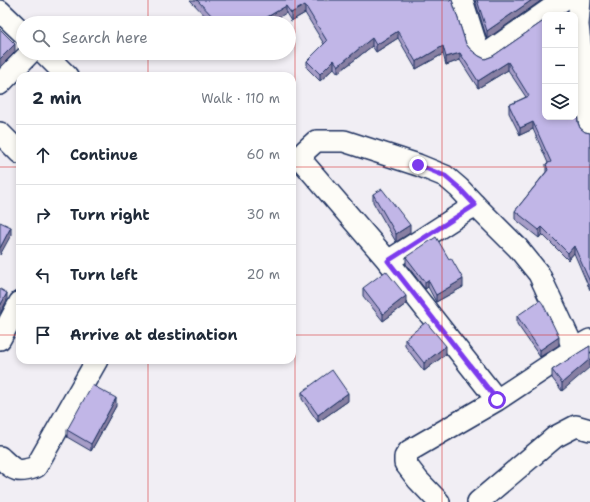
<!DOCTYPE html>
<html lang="en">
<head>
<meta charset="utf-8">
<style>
  :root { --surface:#fff; --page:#f2f2f3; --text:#1f2937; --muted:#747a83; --line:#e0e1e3 }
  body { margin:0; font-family:"Shantell Sans",sans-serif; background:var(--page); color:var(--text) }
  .controls { position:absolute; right:12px; top:12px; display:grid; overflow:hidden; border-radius:8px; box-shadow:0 2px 6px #0003 }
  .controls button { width:36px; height:36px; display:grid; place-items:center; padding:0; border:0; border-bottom:1px solid var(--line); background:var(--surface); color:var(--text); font:20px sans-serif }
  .stop { position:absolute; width:12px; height:12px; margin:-9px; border:3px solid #7c3aed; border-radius:50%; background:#fff }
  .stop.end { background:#7c3aed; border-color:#fff; box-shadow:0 1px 4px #0008 }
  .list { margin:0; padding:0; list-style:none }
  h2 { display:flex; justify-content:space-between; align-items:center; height:52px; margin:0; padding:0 16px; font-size:17px }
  h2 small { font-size:13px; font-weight:400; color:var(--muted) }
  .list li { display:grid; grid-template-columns:26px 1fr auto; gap:12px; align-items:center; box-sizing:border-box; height:60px; padding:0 16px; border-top:1px solid var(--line) }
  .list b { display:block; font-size:15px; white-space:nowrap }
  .list em { font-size:13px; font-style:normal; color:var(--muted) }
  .icon { flex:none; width:22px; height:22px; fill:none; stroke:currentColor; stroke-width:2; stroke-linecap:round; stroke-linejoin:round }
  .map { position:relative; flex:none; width:590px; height:502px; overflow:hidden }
  .search { position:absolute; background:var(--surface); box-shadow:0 2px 6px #0003; left:16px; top:16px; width:280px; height:44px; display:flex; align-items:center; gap:10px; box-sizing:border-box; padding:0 14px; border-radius:22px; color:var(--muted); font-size:15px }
  .panel { position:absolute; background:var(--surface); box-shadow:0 2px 6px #0003; left:16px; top:72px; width:280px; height:292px; border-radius:12px }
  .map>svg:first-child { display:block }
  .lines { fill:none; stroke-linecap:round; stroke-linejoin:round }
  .street-casing { stroke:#1b2f5e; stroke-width:24 }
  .street { stroke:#fdfcf7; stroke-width:21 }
  .wall { fill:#a69dc7; stroke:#1b2f5e }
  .shaded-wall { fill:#877fa2; stroke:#1b2f5e }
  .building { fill:#c1b6e7; stroke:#1b2f5e }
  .route { stroke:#7c3aed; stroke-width:5 }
  .grid { fill:none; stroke:#d62828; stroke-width:1; stroke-opacity:0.55 }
</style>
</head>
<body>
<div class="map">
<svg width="590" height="502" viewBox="0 0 590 502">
  <rect width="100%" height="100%" fill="#f1eef4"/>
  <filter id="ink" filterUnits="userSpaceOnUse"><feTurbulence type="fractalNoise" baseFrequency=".025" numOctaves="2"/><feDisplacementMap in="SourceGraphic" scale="8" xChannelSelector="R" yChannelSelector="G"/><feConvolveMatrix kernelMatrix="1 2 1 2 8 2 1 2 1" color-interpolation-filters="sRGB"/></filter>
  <g filter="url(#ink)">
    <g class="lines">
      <!-- street casing -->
      <g class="street-casing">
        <g id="street">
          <polyline points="462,0 477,47 486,54 563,0"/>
          <polyline points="580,0 578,25 590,129"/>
          <polyline points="0,11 23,33"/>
          <polyline points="44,53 67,76"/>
          <polyline points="0,84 30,53"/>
          <polyline points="0,133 20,153"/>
          <polyline points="388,261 475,205"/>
          <polyline points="0,339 20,302"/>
          <polyline points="574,349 590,340"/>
          <path d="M0 457C14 470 16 474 36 467L97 360"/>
          <polyline points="439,502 418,480 405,463 405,457 409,451 497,400 574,349 539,274 518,248 475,205 459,188 445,176 418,165 344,141 316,141 305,151 302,161 388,261 497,400"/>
          <polyline points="478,502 555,437 576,426 590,430"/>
        </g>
      </g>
      <!-- street -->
      <use href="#street" class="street"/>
    </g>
    <!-- wall -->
    <g class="wall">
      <polygon points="190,0 452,0 466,44 470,49 479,56 485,59 493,56 545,20 580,128 585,132 590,133 590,290 574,253 568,260 542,234 539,238 515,219 515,211 546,172 546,164 548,163 533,129 520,135 509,113 509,105 526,97 508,70 478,88 460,60 446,65 443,54 416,69 398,38 376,52 372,46 338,73 334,68 320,81 307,68 307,61 324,44 305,13 291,21 286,13 211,22"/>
      <polygon points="475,0 542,0 487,39"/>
      <polygon points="218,53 228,53 222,57"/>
      <polygon points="373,194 410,233 396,242 373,202"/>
      <polygon points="406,257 463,287 436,302 428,287 425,289 406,264"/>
      <polygon points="363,288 406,304 383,321 363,296"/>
      <polygon points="517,316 559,345 540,357 517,324"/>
      <polygon points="405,339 446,354 424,371 405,346"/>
      <polygon points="590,346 562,391 552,378 552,370"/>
      <polygon points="302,392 348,401 318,422 302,399"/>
      <polygon points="116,406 91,451 67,437 67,430"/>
    </g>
    <!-- shaded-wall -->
    <g class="shaded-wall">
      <polygon points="532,0 542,0 487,39 487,31"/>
      <polygon points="305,5 305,13 291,21 291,13"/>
      <polygon points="286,6 286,13 270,23 257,23"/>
      <polygon points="398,31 398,38 376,52 376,45"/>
      <polygon points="372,38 372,46 338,73 338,66"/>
      <polygon points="15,44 15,52 0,67 0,59"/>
      <polygon points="443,46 443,54 416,69 416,62"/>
      <polygon points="222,53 228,53 222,57"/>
      <polygon points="460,53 460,60 446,65 446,57"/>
      <polygon points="334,60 334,68 320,81 320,74"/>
      <polygon points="508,62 508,70 478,88 478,81"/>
      <polygon points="533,122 533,129 520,135 520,128"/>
      <polygon points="410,225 410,233 396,242 396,234"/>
      <polygon points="11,227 11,235 0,255 0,248"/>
      <polygon points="542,227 542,234 539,238 539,230"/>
      <polygon points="574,246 574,253 568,260 568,253"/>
      <polygon points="463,279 463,287 436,302 436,295"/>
      <polygon points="428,280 428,287 425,289 425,282"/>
      <polygon points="7,293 7,300 0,314 0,306"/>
      <polygon points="406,296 406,304 383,321 383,314"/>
      <polygon points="559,337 559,345 540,357 540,350"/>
      <polygon points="446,346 446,354 424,371 424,363"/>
      <polygon points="590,359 590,367 562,391 562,383"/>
      <polygon points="348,393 348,401 318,422 318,415"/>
      <polygon points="116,398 116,406 91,451 91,444"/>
    </g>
    <!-- building -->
    <g class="building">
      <polygon points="197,0 452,0 466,44 470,49 479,56 485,59 493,56 545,20 545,117 575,117 575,96 578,123 580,128 585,132 590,133 590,282 574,246 568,253 542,227 539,230 515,211 548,170 546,164 551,162 533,122 520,128 509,105 529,96 508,62 478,81 460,53 446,57 443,46 416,62 398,31 376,45 372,38 338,66 334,60 320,74 307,61 327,41 305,5 291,13 286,6 257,23 210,23 215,19"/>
      <polygon points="477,0 532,0 487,31"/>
      <polygon points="0,29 15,44 0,59"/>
      <polygon points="382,189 410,225 396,234 373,194"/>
      <polygon points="0,222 11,227 0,248"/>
      <polygon points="436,237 449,259 451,258 463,279 436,295 428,280 425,282 406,257"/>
      <polygon points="386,271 406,296 383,314 363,288"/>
      <polygon points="0,289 7,293 0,306"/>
      <polygon points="540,300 543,304 559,337 540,350 517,316"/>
      <polygon points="426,322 446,346 424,363 405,339"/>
      <polygon points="590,346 590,359 562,383 552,370 580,352"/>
      <polygon points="332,370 348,393 318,415 302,392"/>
      <polygon points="92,385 116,398 91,444 67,430"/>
    </g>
  </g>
  <g class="lines" filter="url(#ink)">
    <!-- route -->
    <polyline class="route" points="418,165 445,176 459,188 475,205 388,261 497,400"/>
  </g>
  <!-- grid -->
  <path class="grid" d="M148 0V23M295 0V502M442 0V502M148 53V76M0 167H20M292 167H590M0 335H20M292 335H590M148 360V502"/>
</svg>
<div class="controls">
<button>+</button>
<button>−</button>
<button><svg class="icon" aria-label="layers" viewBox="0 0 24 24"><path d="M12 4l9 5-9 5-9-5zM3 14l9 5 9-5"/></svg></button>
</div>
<div class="stop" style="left:497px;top:400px"></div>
<div class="stop end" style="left:418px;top:165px"></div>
<div class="search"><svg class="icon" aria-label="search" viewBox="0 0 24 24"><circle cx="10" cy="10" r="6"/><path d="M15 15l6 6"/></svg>Search here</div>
<section class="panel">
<h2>2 min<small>Walk · 110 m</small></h2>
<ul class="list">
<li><svg class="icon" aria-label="ahead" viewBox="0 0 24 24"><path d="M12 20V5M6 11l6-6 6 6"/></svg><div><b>Continue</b></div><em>60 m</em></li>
<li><svg class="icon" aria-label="right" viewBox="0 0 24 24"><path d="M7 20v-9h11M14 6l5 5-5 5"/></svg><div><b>Turn right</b></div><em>30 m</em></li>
<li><svg class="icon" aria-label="left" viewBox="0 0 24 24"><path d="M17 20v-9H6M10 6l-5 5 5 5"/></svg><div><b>Turn left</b></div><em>20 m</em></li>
<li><svg class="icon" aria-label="arrive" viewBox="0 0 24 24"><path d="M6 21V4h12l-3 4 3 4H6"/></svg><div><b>Arrive at destination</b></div></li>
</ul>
</section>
</div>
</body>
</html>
